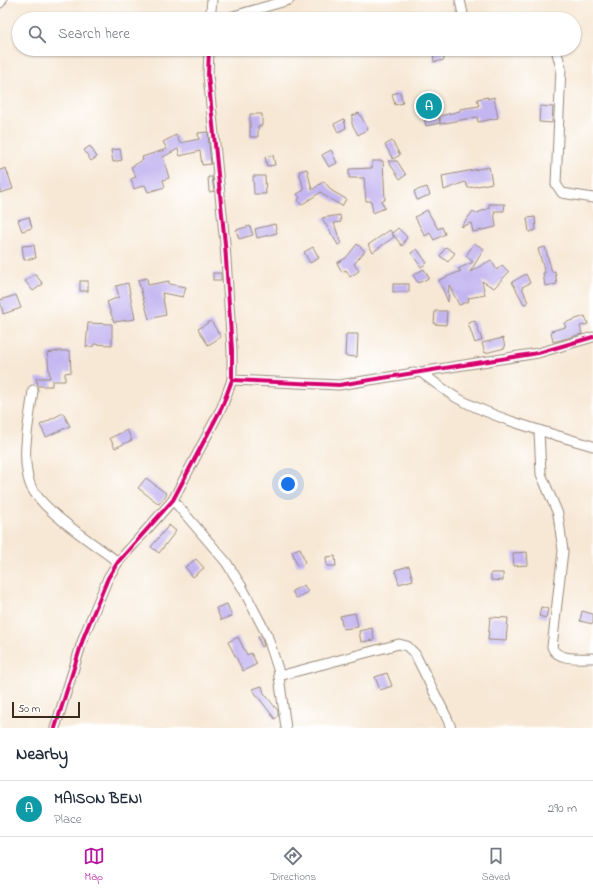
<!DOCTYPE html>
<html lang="en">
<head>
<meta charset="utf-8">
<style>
  :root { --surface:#fff; --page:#f6f6f7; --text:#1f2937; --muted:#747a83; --line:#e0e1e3; --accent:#b5179e }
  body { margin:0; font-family:"Indie Flower",sans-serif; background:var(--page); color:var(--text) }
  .scale { position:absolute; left:12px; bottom:10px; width:68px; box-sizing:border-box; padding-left:4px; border:2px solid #3b2a1e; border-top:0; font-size:11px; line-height:14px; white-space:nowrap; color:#3b2a1e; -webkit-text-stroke:3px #fff; paint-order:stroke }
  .you { position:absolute; left:288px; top:484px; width:14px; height:14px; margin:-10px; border:3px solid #fff; border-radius:50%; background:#1a73e8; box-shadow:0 0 0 6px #1a73e833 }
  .badge { display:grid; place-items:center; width:26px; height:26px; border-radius:50%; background:var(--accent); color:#fff; font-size:13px; font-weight:700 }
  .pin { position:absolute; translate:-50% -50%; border:2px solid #fff; box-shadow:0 1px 4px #0006 }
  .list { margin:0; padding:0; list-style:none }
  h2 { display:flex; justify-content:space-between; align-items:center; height:52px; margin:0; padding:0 16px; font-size:17px }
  h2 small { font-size:13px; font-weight:400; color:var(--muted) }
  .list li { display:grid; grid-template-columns:26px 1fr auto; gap:12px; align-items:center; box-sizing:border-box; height:56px; padding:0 16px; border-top:1px solid var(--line) }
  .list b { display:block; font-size:15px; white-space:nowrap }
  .list p { margin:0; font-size:13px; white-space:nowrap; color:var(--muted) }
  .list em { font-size:13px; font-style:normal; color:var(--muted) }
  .icon { flex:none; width:22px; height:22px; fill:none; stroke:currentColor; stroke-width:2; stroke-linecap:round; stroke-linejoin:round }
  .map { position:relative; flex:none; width:593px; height:728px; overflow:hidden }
  .search { position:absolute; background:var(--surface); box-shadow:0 1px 3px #0004; left:12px; right:12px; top:12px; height:44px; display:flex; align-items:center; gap:10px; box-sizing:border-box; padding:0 14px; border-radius:22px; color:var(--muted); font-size:15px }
  .sheet { height:108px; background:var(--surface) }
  nav { display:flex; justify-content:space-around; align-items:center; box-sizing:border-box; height:56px; border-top:1px solid var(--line); background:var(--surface); font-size:11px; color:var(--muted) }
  nav a { display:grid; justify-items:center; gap:2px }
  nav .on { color:var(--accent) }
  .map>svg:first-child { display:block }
  .building { fill:#c3b5f0 }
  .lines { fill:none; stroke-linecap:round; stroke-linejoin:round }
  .minor-casing { stroke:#99897a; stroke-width:11 }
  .minor { stroke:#fff; stroke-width:9 }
  .cycleway-casing { stroke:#fff; stroke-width:6 }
  .cycleway { stroke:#d6006c; stroke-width:4 }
</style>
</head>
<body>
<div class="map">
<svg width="593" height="728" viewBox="0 0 593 728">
  <rect width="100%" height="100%" fill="#fff"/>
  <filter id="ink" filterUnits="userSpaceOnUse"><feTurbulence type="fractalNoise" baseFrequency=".025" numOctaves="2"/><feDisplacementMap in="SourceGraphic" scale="8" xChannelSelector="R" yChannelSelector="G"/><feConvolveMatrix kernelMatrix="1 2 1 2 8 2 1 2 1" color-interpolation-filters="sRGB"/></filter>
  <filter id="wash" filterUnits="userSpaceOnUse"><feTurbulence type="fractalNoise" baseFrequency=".012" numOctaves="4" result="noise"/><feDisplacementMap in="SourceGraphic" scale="16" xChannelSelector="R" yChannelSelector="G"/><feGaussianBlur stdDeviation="0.9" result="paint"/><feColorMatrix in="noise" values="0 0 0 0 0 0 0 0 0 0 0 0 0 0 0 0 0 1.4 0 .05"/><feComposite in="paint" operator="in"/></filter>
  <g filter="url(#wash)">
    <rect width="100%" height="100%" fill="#f7e8d5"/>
    <g id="blocks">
      <!-- building -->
      <g class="building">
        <polygon points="433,49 443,49 444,60 434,62"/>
        <polygon points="400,92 403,103 395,105 392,94"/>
        <polygon points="433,93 440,123 426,126 419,97"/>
        <polygon points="488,97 488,99 494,97 498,118 478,122 477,117 440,124 440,116 460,111 460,109 479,106 477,99"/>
        <polygon points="540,106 553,107 552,123 539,122"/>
        <polygon points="359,113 368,129 358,135 352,124 352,116"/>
        <polygon points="250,114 262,114 262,126 258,126 258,137 250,137"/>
        <polygon points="344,119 346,128 338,132 334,124"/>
        <polygon points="208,132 211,164 202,165 200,151 180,156 178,149 163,157 169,178 163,180 165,187 148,192 145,185 134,189 131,179 136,177 131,167 143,160 142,157 167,149 163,142 176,135 180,143 199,139 198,133"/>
        <polygon points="392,141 400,155 393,159 385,145"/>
        <polygon points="90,146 97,157 91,161 84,150"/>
        <polygon points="120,149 122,160 113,162 111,150"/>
        <polygon points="331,150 337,163 329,167 322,155"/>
        <polygon points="273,155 275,165 267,166 265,157"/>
        <polygon points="372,161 383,161 385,200 381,201 385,208 373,213 371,201 366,201 364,178 349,178 349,169 372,168"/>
        <polygon points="388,161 397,161 406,175 400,179"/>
        <polygon points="489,167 492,183 468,188 465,182 444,190 442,176"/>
        <polygon points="6,168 13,189 0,193 0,170"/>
        <polygon points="307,169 312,190 324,181 332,191 346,199 342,206 325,196 321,192 301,205 298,200 300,198 297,194 304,190 299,171"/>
        <polygon points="253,176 265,176 266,194 254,194"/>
        <polygon points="208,177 212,177 214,191 209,192"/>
        <polygon points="427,187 430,195 417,200 414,191"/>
        <polygon points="489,204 505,204 504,211 494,211 496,227 473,232 471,223 461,227 473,211 475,214 489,208"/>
        <polygon points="427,210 438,229 442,227 445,234 434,240 430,233 425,236 415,217"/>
        <polygon points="340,215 341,222 334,223 341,244 338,245 322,218"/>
        <polygon points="29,217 32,228 22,231 18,220"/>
        <polygon points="535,217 536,230 529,232 527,218"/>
        <polygon points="275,224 277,233 257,238 255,229"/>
        <polygon points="250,226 253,235 239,239 236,230"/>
        <polygon points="398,228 407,237 402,246 392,233"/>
        <polygon points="390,230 394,237 373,252 368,245"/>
        <polygon points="474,243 484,249 470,272 491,260 497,270 502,265 509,272 494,288 482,281 485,295 468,298 469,301 459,305 449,285 448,302 439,280 461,271 458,269 473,262 466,256"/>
        <polygon points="357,244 365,251 354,264 359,271 350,277 346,270 342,272 337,263 346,258"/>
        <polygon points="34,245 36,258 24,260 22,246"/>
        <polygon points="313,247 319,258 310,263 304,252"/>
        <polygon points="446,247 455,253 448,262 440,256"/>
        <polygon points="545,247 552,272 555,271 557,284 545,286 543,273 545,273 538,249"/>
        <polygon points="417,249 427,263 421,267 411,253"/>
        <polygon points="424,269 429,278 418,283 413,275"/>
        <rect x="213" y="273" width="8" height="7"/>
        <polygon points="35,274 43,284 33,291 25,281"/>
        <polygon points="526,274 530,283 522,287 528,303 524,304 512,282"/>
        <polygon points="147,278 148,285 169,281 169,284 186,287 183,297 162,293 166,315 149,319 138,280"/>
        <rect x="80" y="281" width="8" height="10"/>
        <polygon points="128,283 135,319 114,322 107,302 119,297 116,286"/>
        <rect x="393" y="284" width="16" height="8"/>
        <polygon points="16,295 21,308 3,314 0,300"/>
        <polygon points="435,311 447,311 446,325 434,324"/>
        <polygon points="585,316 588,324 580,326 582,334 553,342 551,331 566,327 564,323"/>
        <polygon points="211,321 221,337 208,345 198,329"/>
        <polygon points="475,321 482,340 475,343 468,323"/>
        <polygon points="88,323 112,324 112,345 94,344 94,346 86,347"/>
        <polygon points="346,334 358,334 357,357 345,356"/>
        <polygon points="503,338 505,348 485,353 482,343"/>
        <polygon points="58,351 70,351 71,372 65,373 65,381 52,381 52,386 38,386 36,378 50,378 47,353"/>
        <polygon points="63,413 70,426 46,437 40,425"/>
        <polygon points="127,430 132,440 115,448 110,438"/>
        <polygon points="146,478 167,494 159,504 138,488"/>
        <polygon points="169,525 176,531 159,553 151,547"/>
        <polygon points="300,548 305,563 297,566 292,551"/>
        <polygon points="527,552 528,565 514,566 513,553"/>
        <polygon points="335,556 336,566 327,566 326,557"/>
        <polygon points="196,559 204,568 193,577 185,567"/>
        <polygon points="409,566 413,580 399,584 395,570"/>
        <polygon points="491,573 503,573 503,581 491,580"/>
        <polygon points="304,585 308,592 296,598 292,591"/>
        <polygon points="227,604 232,616 221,620 216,608"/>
        <polygon points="541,607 548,609 546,618 539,616"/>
        <polygon points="582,611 593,614 593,624 580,621"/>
        <polygon points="355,613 358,627 343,629 340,616"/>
        <polygon points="490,617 508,618 506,641 488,640"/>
        <polygon points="372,628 374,640 361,642 359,631"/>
        <polygon points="261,636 264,646 262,647 258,637"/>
        <polygon points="238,637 247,655 251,653 257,664 243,671 228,642"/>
        <polygon points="387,673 392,686 380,690 375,677"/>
        <polygon points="262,686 264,693 278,711 278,716 275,719 252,689"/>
      </g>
    </g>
  </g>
  <g filter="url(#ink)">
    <use href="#blocks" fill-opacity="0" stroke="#99897a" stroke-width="1"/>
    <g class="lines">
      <!-- minor casing -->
      <g class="minor-casing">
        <g id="minor">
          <polyline points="460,0 464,19"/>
          <polyline points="0,3 2,0"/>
          <polyline points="210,19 212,0"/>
          <polyline points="223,19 289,0"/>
          <polyline points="556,49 561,68 556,184 562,193 593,198"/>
          <path d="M422 373C433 381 445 391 457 398 498 420 548 433 593 446"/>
          <polyline points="232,380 339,385 538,353 593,337"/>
          <path d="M33 390C30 419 20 455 30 484 39 509 96 545 118 562"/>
          <path d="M539 430 541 474 558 514 563 551 552 647C557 661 580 658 593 658"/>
          <polyline points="173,500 226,562 242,587 267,635 278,669 286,728"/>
          <polyline points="279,676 399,644 407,646 415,654 447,718 451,728"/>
          <polyline points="55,728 84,636 108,578 118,562 173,500 222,407 232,380 232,350 225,244 208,75 209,49"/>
        </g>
      </g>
      <!-- minor -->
      <use href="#minor" class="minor"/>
      <!-- cycleway casing -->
      <g class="cycleway-casing">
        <g id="cycleway">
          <polyline points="232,380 339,385 538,353 593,337"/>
          <polyline points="55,728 84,636 108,578 118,562 173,500 222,407 232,380 232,350 225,244 208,75 209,49"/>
        </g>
      </g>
      <!-- cycleway -->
      <use href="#cycleway" class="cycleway"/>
    </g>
  </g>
</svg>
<div class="scale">50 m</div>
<div class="you"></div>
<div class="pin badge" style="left:429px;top:106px;background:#0f9aa8">A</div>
<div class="search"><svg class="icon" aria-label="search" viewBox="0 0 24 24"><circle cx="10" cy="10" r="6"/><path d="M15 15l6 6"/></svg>Search here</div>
</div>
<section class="sheet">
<h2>Nearby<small></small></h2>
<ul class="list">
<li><span class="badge" style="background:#0f9aa8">A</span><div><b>MAISON BENI</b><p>Place</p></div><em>290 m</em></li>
</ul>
</section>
<nav>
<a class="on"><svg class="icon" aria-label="map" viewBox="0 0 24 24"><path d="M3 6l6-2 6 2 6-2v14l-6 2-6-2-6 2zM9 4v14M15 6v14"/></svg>Map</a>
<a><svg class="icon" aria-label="directions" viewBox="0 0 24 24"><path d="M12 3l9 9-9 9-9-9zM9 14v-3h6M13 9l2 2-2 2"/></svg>Directions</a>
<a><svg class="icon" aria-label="saved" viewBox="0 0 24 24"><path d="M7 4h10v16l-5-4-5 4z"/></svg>Saved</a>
</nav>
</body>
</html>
